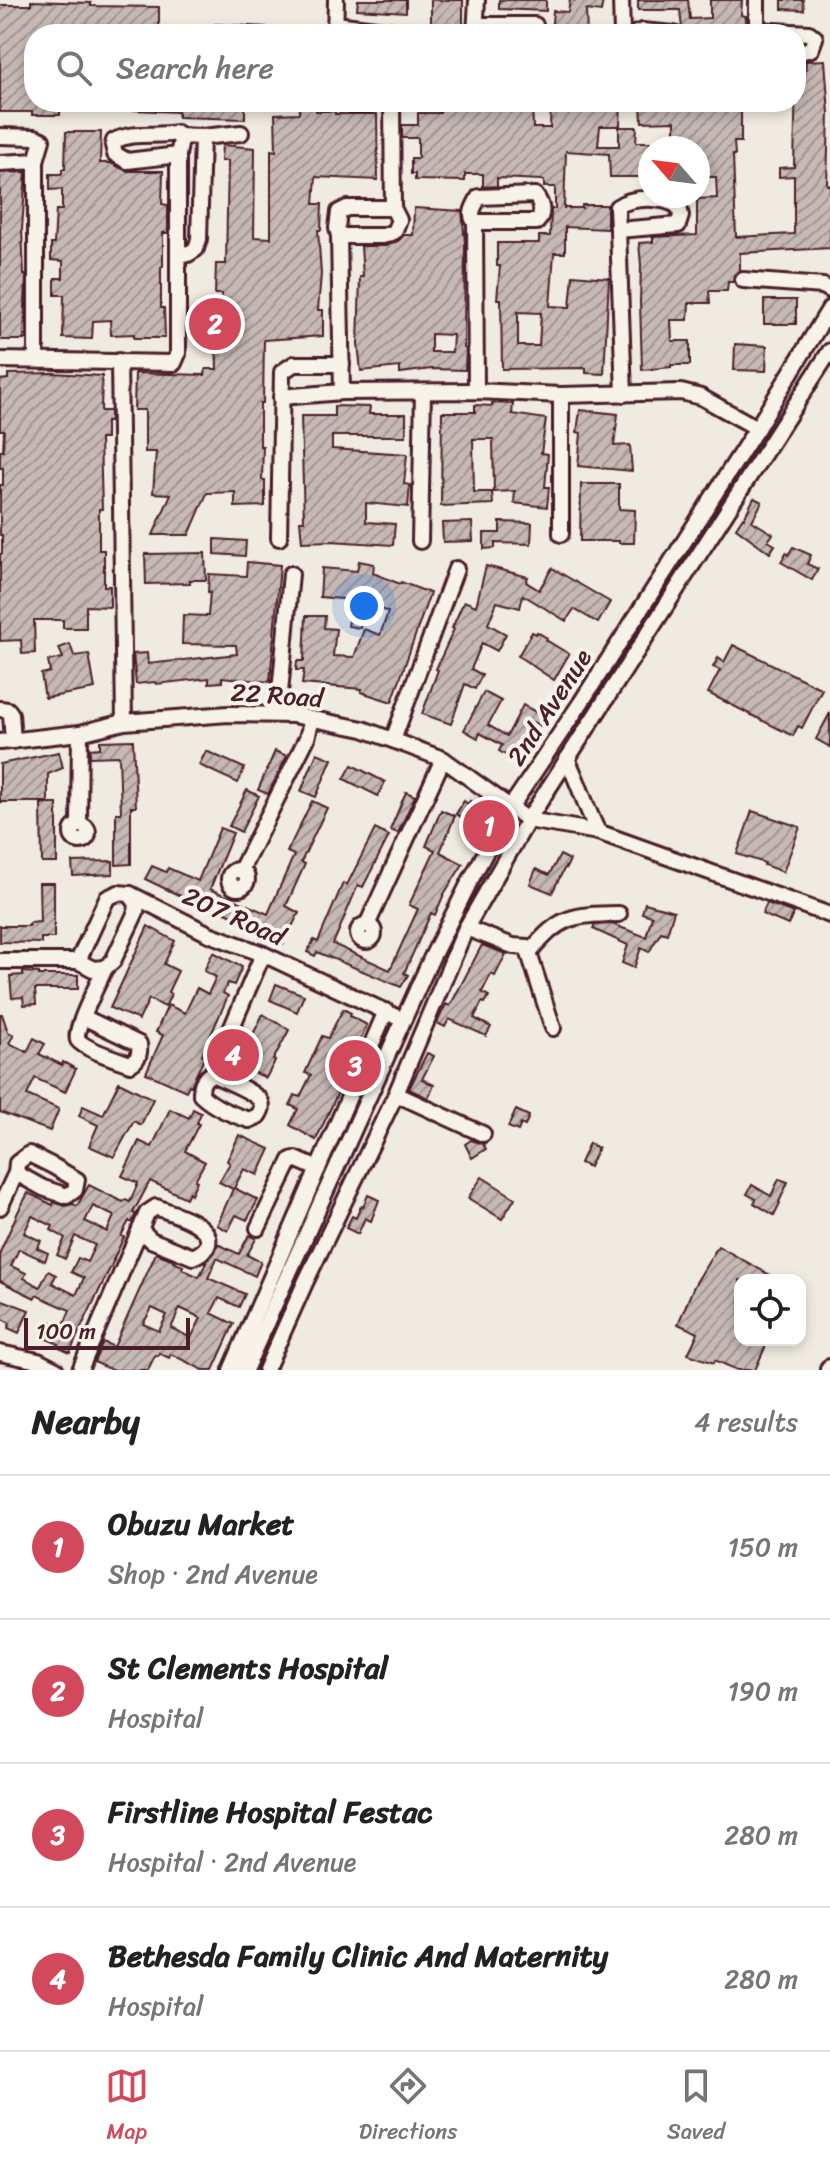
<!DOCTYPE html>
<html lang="en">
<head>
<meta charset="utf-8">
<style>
  :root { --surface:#fff; --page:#f6f6f6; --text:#222; --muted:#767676; --line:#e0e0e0; --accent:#d1495b }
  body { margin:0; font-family:Sriracha,sans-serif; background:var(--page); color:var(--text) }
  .controls { position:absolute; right:24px; bottom:24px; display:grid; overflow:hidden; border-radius:16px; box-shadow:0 4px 12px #0003 }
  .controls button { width:72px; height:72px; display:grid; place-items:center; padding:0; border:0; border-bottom:2px solid var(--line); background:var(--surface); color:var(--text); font:40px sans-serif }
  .compass { position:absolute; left:638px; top:136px; width:72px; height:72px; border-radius:50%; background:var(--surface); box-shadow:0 4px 12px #0003; rotate:298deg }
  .scale { position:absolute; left:24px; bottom:20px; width:166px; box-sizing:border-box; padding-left:8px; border:4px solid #4a1f2b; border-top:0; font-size:22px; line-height:28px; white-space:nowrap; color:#4a1f2b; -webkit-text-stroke:6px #f7f3e8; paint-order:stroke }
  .you { position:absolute; left:364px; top:606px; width:28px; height:28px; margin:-20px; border:6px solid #fff; border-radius:50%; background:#1a73e8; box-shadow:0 0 0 12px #1a73e833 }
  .badge { display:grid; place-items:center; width:52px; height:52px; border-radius:50%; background:var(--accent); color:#fff; font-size:26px; font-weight:700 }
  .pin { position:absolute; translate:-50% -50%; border:4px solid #fff; box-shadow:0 2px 8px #0006 }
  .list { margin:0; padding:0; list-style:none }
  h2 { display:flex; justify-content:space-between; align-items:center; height:104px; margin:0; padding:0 32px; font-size:34px }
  h2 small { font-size:26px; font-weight:400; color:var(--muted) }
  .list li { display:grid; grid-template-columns:52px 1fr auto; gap:24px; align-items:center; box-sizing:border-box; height:144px; padding:0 32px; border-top:2px solid var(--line) }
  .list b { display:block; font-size:30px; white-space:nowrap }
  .list p { margin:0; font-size:26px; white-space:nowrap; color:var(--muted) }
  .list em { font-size:26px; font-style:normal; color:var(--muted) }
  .icon { flex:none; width:44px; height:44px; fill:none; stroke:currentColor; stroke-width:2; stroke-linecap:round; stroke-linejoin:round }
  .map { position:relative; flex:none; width:830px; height:1370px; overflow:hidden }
  .search { position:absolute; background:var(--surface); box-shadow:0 4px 12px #0003; left:24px; right:24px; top:24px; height:88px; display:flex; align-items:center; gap:20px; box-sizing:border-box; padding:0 28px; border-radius:32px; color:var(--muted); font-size:30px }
  .sheet { height:680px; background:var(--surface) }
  nav { display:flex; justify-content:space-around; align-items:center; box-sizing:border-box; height:112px; border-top:2px solid var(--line); background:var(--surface); font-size:22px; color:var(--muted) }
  nav a { display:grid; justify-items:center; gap:4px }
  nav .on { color:var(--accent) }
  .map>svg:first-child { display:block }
  .building { fill:url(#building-hatch); stroke:#4a1f2b; stroke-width:2; fill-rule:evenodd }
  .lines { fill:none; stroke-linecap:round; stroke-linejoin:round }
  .minor-casing { stroke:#4a1f2b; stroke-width:20 }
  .major-casing { stroke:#4a1f2b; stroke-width:24 }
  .minor { stroke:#f7f3e8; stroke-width:14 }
  .major { stroke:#f7f3e8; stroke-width:18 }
  .labels { text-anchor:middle; stroke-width:8; stroke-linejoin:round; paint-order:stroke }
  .street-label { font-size:26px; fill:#4a1f2b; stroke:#f7f3e8 }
</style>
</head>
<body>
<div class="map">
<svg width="830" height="1370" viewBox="0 0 830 1370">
  <defs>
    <pattern id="building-hatch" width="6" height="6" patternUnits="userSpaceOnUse" patternTransform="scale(2)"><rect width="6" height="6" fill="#c6b8b3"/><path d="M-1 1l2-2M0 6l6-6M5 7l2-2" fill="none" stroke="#a39592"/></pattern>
  </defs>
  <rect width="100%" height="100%" fill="#f0ebe0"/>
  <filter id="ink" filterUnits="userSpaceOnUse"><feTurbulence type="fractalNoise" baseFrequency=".0125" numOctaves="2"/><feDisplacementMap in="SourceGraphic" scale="16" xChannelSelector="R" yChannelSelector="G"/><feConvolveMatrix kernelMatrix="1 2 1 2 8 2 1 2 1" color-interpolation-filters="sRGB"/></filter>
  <g filter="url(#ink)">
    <!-- building -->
    <g class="building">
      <polygon points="358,0 406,0 406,12 357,9"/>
      <rect x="431" y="0" width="32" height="34"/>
      <polygon points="499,0 546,0 546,11 499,9"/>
      <polygon points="570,0 603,0 601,12 586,10 587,34 551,34 553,11 568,12"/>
      <polygon points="638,0 688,0 690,19 710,18 710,0 742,0 741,15 746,16 745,34 712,34 712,28 682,29 680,10 638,10"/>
      <polygon points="782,0 803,0 804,10 782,9"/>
      <polygon points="31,1 91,3 91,6 159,7 159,34 75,34 75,31 57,31 34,32 34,102 60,102 60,115 32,115 32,112 0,112 0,5 31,5"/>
      <polygon points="215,24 266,27 266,34 214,34"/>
      <polygon points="825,60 829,113 827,185 830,185 830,248 740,253 740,271 734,275 733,282 728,282 727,291 709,291 710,303 689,303 688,320 671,320 672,341 690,341 690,365 671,365 671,367 642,370 640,302 641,265 639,243 653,242 653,237 697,235 697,199 717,198 716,177 698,177 698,148 675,148 675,121 642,122 641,102 741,102 741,142 734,142 735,155 733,155 736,237 794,234 794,176 779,177 779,168 794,167 796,77 805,76 806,61"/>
      <polygon points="135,102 245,102 245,119 178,117 178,112 134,110"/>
      <polygon points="300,102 317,102 316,111 335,111 335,114 377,114 378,180 316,177 314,204 322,204 321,230 318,230 321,274 318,310 323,310 323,336 264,340 263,403 260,403 260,446 263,446 262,480 265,480 265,506 235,507 235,492 207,493 189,535 153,535 171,494 153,493 156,452 145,452 145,410 134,410 135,373 205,375 206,369 217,369 216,337 221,337 222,294 215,294 216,264 226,264 228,161 221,161 222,145 255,148 254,237 271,238 271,150 276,151 275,114 299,113"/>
      <path d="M468 102H532L533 128H550L551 102H621L620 126H600L598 146H619V127H637L636 142H650V175H640V177H610L609 154 566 151 564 208H582V205H607V229L565 227V253H554L550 306 570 307 573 275 609 278 604 374 586 373V368L502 369 501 299H497L500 266H497V243H539V236H550L551 209H555V187H544V181L541 180 497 178V186L483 187V174H465V181L415 180V174H411V158H418V138H402V125H418V113H440L441 105H468ZM518 312 541 313 539 346H518Z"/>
      <polygon points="66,132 101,132 100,163 111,163 127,171 163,171 162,204 168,205 168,233 163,233 163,266 161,267 161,308 164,308 165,338 134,338 134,334 111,335 110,320 93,321 92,339 63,338 64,295 55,295 55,278 63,278 63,261 51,260 51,244 54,244 56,210 62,210 62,189 50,190 50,174 62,174 62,169 65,169"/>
      <polygon points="26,172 22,229 24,275 26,275 24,340 0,340 0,173"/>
      <path d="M414 208 462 211 465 243 464 348 466 349 465 370 431 369 400 373V367L361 371 358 344 360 277H363L361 246H386L398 241 404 235H413ZM431 334 453 335 452 352H431Z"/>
      <rect x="764" y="300" width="32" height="24"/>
      <polygon points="735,344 767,346 766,371 734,370"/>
      <polygon points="53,373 102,376 101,411 110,411 110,422 106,422 106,439 100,439 102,509 99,509 99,550 104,550 104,586 110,586 110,607 86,606 86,628 63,628 63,620 34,620 35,653 22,654 21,640 0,641 0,554 2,554 2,535 0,535 0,485 3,485 3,468 0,468 0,451 3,451 4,430 0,430 0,380 8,379 8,374"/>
      <polygon points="492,403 513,404 512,414 546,419 541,453 548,454 545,487 549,487 547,507 514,503 515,491 494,492 493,439 473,439 474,492 492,492 493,504 441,506 442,412 475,412 475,405 492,406"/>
      <polygon points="334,406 370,407 369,414 406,414 406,436 332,436 332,449 407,454 404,484 410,485 408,507 366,503 366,522 395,524 393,545 331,541 302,542 300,521 304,521 301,416 334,416"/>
      <polygon points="580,410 618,414 614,446 630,445 632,471 578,466 581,433 577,432"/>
      <polygon points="581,484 619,484 619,509 635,510 634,543 619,543 619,541 580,541"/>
      <polygon points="754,498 762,502 752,521 773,534 768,541 775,545 770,553 736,528 743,517 744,518"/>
      <polygon points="472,522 473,541 443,542 442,523"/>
      <polygon points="500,522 532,523 531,544 495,543 495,548 484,549 484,533 500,533"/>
      <polygon points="215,539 246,541 245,556 215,554"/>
      <polygon points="793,547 811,555 807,564 818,569 812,580 781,562 786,553 788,555"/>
      <polygon points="205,553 206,580 190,580 190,583 146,584 145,554"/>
      <polygon points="359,561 374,564 373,573 400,584 401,582 430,593 392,702 361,692 362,689 302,684 304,670 296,670 297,661 304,661 306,616 325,616 324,628 336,629 333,656 354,657 364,629 380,635 388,612 364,602 360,628 348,626 352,600 320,597 322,568 357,571"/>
      <polygon points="247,562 280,565 270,682 222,677 222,682 209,683 209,678 156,684 155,682 136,684 133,654 147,653 148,664 237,654 236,645 182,644 183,615 208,616 210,592 208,592 209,574 246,576"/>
      <polygon points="486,566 528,577 526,582 539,590 552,568 610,602 598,623 574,609 566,621 523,595 520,608 497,602 488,624 506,634 497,651 482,643 471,669 482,675 475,689 465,684 451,724 422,714 438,670 436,669 454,629 452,628 464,601 476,606"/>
      <polygon points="532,632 536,634 537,632 547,638 546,640 569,654 554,680 518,656"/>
      <polygon points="70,644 74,656 89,654 95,689 45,698 41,674 50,672 48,661 63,658 59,648"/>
      <polygon points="733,645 822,689 802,728 798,726 793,736 708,693 720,670 713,667 718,658 724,662"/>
      <polygon points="484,692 501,701 488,725 507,736 523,705 545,717 540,726 533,722 512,759 499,751 502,745 480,733 478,738 464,730"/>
      <polygon points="830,713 830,747 816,739"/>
      <polygon points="133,740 136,807 131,807 131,864 116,865 116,813 121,813 119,756 90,757 90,749 100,748 100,741"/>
      <polygon points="206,751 244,768 238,783 199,765"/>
      <polygon points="275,751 287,756 268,794 258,790"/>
      <polygon points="59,752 63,768 48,774 48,802 0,802 0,764"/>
      <polygon points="317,753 332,759 316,797 301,791"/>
      <polygon points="352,765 385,782 378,796 344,779"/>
      <polygon points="247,790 259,796 241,832 229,826"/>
      <polygon points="406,792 415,796 398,833 390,830"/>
      <polygon points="312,801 327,808 301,862 305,864 286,906 299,913 283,944 260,932 262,928 194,898 193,902 145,879 152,866 166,872 168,868 198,881 220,828 233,833 210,889 268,914 294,855 287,852"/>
      <polygon points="464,801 468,804 470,801 488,813 479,828 456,814"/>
      <polygon points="41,804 57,804 57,863 42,863"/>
      <polygon points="441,810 455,816 440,852 463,864 444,894 435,915 431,913 404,973 408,975 401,987 317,952 315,956 307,952 314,940 318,942 343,883 347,885 375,829 389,836 363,887 358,885 333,944 390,970 418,909 409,905 435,850 426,846"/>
      <polygon points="752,811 800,827 783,872 764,865 765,863 737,854"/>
      <polygon points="560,855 570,860 566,868 565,867 552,893 530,884 536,869 549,875"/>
      <polygon points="113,861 113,874 73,876 72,862"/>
      <polygon points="39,883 54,883 54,938 41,938 41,943 0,942 0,926 29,926 29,923 40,922"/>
      <polygon points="645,903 674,911 667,934 661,932 649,952 641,948 634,968 622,963 628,945 593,929 595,925 612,924 646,937 652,916 642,913"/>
      <polygon points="767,903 794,913 788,925 762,914"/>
      <polygon points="148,926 175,941 164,964 178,971 168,992 171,994 165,1007 149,999 139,1020 110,1008"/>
      <polygon points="482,945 506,954 495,976 491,974 482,992 489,996 485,1003 482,1002 474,1018 491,1027 486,1036 449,1019 445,1027 437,1023 446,1004 450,1006"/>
      <polygon points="213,952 242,967 234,985 228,983 223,993 228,996 202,1055 205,1056 191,1086 189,1085 186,1091 146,1073 163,1035 156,1032 168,1005 185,1013 197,988 208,994 216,977 204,971"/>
      <polygon points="23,972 39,973 39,975 78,975 78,989 35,989 36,1004 24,1005 23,997 12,998 10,976 23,975"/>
      <polygon points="276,984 304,995 297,1012 270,1000"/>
      <polygon points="343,1009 351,1013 350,1016 367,1025 338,1087 340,1088 316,1140 290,1125 298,1109 290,1105 295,1095 300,1097 311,1075 305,1073 322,1036 328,1038"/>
      <polygon points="0,1014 2,1014 8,1032 14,1035 9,1043 27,1052 34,1038 45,1044 39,1054 62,1065 63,1062 76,1069 65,1092 35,1078 27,1095 59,1109 50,1131 0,1112"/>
      <polygon points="263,1014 289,1030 273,1060 275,1061 266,1078 238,1065"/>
      <polygon points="427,1053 434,1056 422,1079 434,1085 428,1098 409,1089"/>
      <polygon points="119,1082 153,1099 141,1125 134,1121 114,1157 89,1146 98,1125 79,1116 83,1106 103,1115"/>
      <path d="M170 1109 189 1118 193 1109 201 1113 197 1123 199 1124 185 1151 205 1162 195 1180 197 1181 191 1194 189 1192 186 1198 150 1181 133 1213 136 1214 133 1220 132 1223 129 1221 121 1236 124 1237 113 1260H114L79 1332 70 1353 57 1347 59 1344 42 1337 49 1321 63 1327 70 1310 36 1295 35 1298 0 1281V1252L18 1212 28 1193 53 1205 54 1202 65 1206 73 1204 77 1206 89 1185 123 1202 125 1200 130 1202 138 1183 122 1176 139 1141 152 1147ZM93 1206 114 1216 107 1232 85 1221ZM32 1216 53 1226 51 1230 65 1238 57 1255 65 1259 75 1236 95 1245 87 1262 78 1258 71 1272 84 1278 76 1295 52 1283 56 1275 48 1271 40 1287 24 1278 26 1273 11 1266 19 1249 45 1261 48 1253 37 1248 41 1241 24 1233Z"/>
      <polygon points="516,1110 529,1116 525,1126 521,1124 518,1131 508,1127"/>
      <polygon points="239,1135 270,1149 258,1175 244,1169 234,1188 258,1200 247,1220 236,1215 228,1231 217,1225 233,1189 219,1182 230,1163 227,1161"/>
      <polygon points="471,1140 483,1144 486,1149 472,1158 465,1144"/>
      <polygon points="589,1143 598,1148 589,1167 580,1163"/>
      <polygon points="482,1177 515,1198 502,1219 468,1198"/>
      <polygon points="779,1179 788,1182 779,1202 780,1203 774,1215 754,1203 756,1199 747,1194 752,1185 771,1196"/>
      <polygon points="368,1195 379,1200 371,1221 365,1218 358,1234 346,1228 352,1216 356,1218 361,1206 363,1207"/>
      <path d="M249 1235 256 1239 247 1255 261 1262 255 1276 217 1258 208 1278 245 1294 239 1307 219 1298 211 1313 234 1324 213 1370H203L171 1354 169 1358 159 1353 158 1356 155 1355 148 1370H112L94 1362 103 1342 114 1347 156 1253 174 1260 173 1262 183 1266 182 1269 199 1277 207 1261 215 1252 218 1244 239 1254ZM152 1308 167 1315 159 1331 143 1324ZM180 1308 201 1318 191 1338 171 1328Z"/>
      <polygon points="718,1246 779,1280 740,1280 740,1340 758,1340 767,1343 755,1370 737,1370 715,1360 714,1363 688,1354 698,1333 678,1324 694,1286"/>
      <polygon points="0,1299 29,1310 19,1333 8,1328 10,1323 0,1318"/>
    </g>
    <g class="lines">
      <!-- minor casing -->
      <g class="minor-casing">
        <g id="minor">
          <polyline points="621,0 622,34"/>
          <polyline points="336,24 392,31 395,34"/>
          <polyline points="477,25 535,25 536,34"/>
          <polyline points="757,30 809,33 815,38 811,49 796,53"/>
          <polyline points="335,34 336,0"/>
          <polyline points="475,34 477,0"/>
          <polyline points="634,34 642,31 674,34"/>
          <polyline points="757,34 757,0"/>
          <polyline points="0,136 35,137 42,140 36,161 36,360"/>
          <polyline points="179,136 202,137 241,133"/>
          <polyline points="0,163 36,161"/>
          <path d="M475 222H537C544 213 542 204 535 195L479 197C475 205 468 214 475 222L476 391"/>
          <path d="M618 230 678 225 681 216 679 207C664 196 632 196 617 207L618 230 624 394"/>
          <polyline points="339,236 383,236 394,232 399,220 393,208 392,102"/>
          <polyline points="179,252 188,254 196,249 199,239 202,137"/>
          <polyline points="743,280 823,286 830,290"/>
          <path d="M0 360 174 363 178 354V155L181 140 176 133C155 137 133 131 114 141L113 145 115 154 127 161 178 155"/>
          <polyline points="119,361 124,722"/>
          <polyline points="342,392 339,236 337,228 339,212 347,208 393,208"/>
          <polyline points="281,397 342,392 476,391 561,395 681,392 701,397 757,428"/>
          <polyline points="561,534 561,395"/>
          <polyline points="279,538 282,372 294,364 342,364"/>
          <polyline points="420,541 423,392"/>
          <polyline points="0,709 8,710 11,714 13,741"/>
          <polyline points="278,714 291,574"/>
          <polyline points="393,740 456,569"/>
          <polyline points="0,742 80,733 124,722 228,714 293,715 363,729 443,759 528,820 598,832 830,915"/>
          <path d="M567 759C579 783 586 808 598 832"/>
          <circle cx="80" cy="833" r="8"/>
          <polyline points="79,825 80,733"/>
          <circle cx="238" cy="879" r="9"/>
          <polyline points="241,870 307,738 312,719"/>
          <circle cx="366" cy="933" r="8"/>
          <polyline points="367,925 443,759"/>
          <polyline points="466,928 513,946 527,947 553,1028"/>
          <path d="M530 952C561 915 572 915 619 914"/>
          <polyline points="0,961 78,961 93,969 105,968 113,961 136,912 137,904 130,894"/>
          <polyline points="78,961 107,898 118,893 130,894 209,934 263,954 403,1020"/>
          <path d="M83 1017 139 1044C140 1053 139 1060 130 1064 119 1060 84 1049 78 1040 73 1031 100 980 105 968"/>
          <path d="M212 1074C222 1079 257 1092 261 1102 263 1108 261 1111 258 1116L249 1120C231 1114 215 1108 201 1095 201 1085 202 1079 212 1074L263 954"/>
          <polyline points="396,1094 483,1134"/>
          <polyline points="0,1207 16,1173 17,1163 29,1154 53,1166 77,1180 75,1190 67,1196 43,1188 16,1173"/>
          <polyline points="258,1228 291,1160 295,1159 318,1169"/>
          <polyline points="0,1353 38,1361 56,1370"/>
          <path d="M80 1370 147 1213 156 1207C170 1213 213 1223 208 1244 206 1251 199 1254 193 1257L151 1240 140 1229"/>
          <polyline points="231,1370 386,1011"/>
          <polyline points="245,1370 431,959 470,881 510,808 580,704 757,428 830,308"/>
          <polyline points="266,1370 305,1283 396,1094 466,928 528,820 830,351"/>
        </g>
      </g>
      <!-- major casing -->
      <g class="major-casing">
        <polyline id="major" points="830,1370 830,1369"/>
      </g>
      <!-- minor -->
      <use href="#minor" class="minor"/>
      <!-- major -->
      <use href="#major" class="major"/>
    </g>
  </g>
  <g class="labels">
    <!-- street labels -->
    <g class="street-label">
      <text transform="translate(277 695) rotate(4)" y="9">22 Road</text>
      <text transform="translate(549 707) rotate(-57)" y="9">2nd Avenue</text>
      <text transform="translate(234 916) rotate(24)" y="9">207 Road</text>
    </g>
  </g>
</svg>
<div class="controls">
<button><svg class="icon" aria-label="locate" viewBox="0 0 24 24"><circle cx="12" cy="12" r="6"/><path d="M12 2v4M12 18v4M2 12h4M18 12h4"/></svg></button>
</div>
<svg class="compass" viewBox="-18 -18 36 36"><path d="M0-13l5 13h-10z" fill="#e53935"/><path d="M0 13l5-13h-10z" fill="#767676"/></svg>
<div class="scale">100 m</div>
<div class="you"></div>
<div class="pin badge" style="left:489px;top:826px">1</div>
<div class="pin badge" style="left:215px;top:324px">2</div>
<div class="pin badge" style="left:355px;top:1066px">3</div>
<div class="pin badge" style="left:233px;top:1055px">4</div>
<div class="search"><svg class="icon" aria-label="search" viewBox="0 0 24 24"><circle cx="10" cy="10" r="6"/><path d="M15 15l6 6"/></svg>Search here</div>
</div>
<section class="sheet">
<h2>Nearby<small>4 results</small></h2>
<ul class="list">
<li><span class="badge">1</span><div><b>Obuzu Market</b><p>Shop · 2nd Avenue</p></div><em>150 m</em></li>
<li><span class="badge">2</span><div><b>St Clements Hospital</b><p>Hospital</p></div><em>190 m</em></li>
<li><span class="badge">3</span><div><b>Firstline Hospital Festac</b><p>Hospital · 2nd Avenue</p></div><em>280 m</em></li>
<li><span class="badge">4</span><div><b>Bethesda Family Clinic And Maternity</b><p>Hospital</p></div><em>280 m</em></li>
</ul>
</section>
<nav>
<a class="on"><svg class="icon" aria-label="map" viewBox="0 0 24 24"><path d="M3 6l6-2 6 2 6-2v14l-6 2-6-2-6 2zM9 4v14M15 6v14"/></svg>Map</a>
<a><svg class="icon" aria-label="directions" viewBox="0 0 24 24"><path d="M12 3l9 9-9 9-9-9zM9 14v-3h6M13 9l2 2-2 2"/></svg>Directions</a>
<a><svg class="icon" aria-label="saved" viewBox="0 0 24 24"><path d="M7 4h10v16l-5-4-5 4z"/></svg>Saved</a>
</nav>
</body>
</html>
